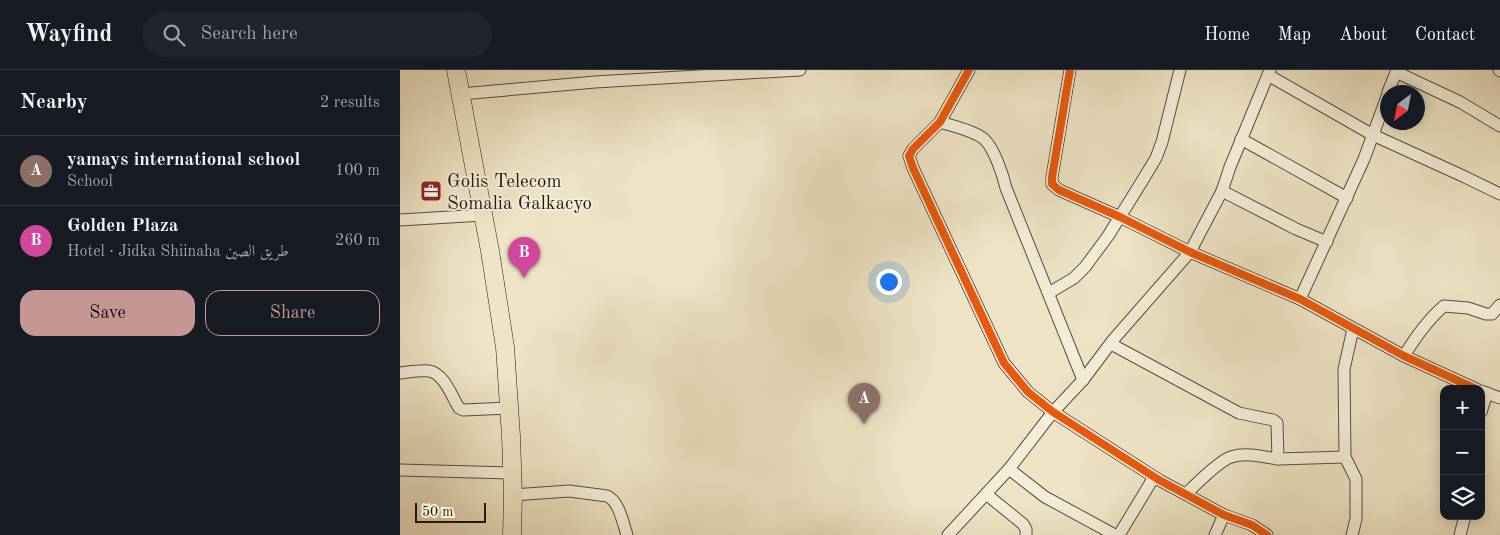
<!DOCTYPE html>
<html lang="en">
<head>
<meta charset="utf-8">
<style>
  :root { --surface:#171b24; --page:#20242c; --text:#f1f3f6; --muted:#9ea1a6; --line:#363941; --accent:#c59692 }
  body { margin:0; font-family:"Old Standard TT",Amiri,serif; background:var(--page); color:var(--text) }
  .controls { position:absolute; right:15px; bottom:15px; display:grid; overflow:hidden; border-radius:10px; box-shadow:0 2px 12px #0003 }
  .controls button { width:45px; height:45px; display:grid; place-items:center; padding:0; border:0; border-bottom:1px solid var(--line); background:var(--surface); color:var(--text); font:25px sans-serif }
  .compass { position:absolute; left:980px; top:15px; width:45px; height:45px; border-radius:50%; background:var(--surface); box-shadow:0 2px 12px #0003; rotate:212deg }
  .scale { position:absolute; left:15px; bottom:12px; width:71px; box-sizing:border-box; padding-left:5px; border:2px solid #281810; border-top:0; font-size:14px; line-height:18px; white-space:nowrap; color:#281810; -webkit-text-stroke:4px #f4edd9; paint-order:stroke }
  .you { position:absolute; left:488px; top:211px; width:18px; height:18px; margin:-12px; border:4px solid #fff; border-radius:50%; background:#1a73e8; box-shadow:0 0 0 8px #1a73e833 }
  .badge { display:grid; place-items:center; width:32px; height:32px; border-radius:50%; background:var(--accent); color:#fff; font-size:16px; font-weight:700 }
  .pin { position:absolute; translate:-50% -41px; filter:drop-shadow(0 1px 2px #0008) }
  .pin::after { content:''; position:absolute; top:26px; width:18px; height:15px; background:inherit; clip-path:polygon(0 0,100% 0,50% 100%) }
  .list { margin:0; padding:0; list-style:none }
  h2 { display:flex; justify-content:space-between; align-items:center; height:65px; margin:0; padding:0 20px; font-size:21px }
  h2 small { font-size:16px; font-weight:400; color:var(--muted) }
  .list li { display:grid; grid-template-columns:32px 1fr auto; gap:15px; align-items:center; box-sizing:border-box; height:70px; padding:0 20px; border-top:1px solid var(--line) }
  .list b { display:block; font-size:19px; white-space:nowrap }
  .list p { margin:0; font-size:16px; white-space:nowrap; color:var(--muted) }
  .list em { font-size:16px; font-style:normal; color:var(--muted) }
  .actions { display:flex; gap:10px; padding:15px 20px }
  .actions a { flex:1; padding:11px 0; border:1px solid var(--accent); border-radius:15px; text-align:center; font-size:18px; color:var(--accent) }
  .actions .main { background:var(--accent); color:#111 }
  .icon { flex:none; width:28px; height:28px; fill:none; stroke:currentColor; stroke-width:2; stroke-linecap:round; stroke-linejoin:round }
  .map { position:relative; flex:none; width:1100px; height:465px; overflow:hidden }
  header { display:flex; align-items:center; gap:30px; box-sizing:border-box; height:70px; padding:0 25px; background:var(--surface); border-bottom:1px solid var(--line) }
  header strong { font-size:24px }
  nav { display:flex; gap:28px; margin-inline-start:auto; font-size:18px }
  .search { width:350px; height:45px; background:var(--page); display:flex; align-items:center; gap:12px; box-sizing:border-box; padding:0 18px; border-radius:28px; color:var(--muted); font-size:19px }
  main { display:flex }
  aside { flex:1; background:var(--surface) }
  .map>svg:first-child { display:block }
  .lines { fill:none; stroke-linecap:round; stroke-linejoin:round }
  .minor-casing { stroke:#5a4b3d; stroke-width:13 }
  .primary-casing { stroke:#281810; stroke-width:19 }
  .minor { stroke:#f4edd9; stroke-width:11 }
  .primary { stroke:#eee4c5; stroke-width:18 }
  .cycleway-casing { stroke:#f4edd9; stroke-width:11 }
  .cycleway { stroke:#e8590c; stroke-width:8 }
  .labels { text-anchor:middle; stroke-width:4; stroke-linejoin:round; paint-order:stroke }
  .poi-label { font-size:19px; fill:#281810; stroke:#f4edd9; text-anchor:start }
</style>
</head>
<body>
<header>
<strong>Wayfind</strong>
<div class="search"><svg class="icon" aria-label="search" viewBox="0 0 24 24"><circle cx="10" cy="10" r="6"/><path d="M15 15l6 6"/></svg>Search here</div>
<nav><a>Home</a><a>Map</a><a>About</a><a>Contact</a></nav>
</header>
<main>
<aside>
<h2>Nearby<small>2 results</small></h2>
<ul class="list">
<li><span class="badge" style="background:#8d6e63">A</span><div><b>yamays international school</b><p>School</p></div><em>100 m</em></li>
<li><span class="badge" style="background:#d1479c">B</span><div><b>Golden Plaza</b><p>Hotel · Jidka Shiinaha طريق الصين</p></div><em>260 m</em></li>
</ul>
<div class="actions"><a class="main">Save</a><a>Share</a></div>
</aside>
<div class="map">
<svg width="1100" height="465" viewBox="0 0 1100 465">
  <rect width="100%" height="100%" fill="#eee4c5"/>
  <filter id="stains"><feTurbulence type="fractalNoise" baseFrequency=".004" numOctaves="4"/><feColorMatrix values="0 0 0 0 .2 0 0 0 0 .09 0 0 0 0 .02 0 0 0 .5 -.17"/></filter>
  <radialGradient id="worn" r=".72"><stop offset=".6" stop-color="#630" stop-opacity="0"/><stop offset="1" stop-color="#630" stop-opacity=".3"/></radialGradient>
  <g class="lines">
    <!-- minor casing -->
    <g class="minor-casing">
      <g id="minor">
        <polyline points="569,0 540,52 513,79 509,86 513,98 604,293 628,322 653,342 759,410 824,445 852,455 867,465"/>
        <polyline points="670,0 652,107 652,114 659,120 720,147 790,182 900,229 1004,286 1076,319"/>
        <polyline points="1099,0 1100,1"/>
        <polyline points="996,2 1060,32 1100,56"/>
        <polyline points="868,5 973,65 1065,107 1100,124"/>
        <polyline points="988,22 997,0"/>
        <polyline points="61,24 195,12 400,0"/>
        <path d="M540 52C552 56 575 61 584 69 594 78 603 105 606 118L683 310"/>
        <polyline points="841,69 947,128"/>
        <polyline points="822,121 896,159 927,172"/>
        <polyline points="0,150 83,145"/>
        <polyline points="649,223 674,208 685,197 708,166 744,108 756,88 762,72 780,0"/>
        <polyline points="900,229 964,89 988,24"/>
        <path d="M711 274 839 343 873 350 877 353 878 389C864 387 846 382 831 387 819 391 796 414 786 424"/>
        <path d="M1004 286C1015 268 1027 250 1044 236L1068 238 1086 244H1092L1100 235"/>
        <path d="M0 303C9 302 20 300 29 301 44 303 52 327 59 338L63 340 110 338"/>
        <polyline points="1081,321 1100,328"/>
        <polyline points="1081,342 1087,323"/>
        <polyline points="878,389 945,387"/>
        <polyline points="609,399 645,427 715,465"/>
        <polyline points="0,400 112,403"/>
        <polyline points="586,424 623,454 626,459 626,465"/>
        <path d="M113 425 169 421 207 426C219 431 223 453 227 465"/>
        <polyline points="548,465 609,399 653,342 683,310 713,270 790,182 822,121 830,97 870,0"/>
        <polyline points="719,465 754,407"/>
        <polyline points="815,465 824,445"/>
        <polyline points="952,465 956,449 956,409 945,387 944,299 953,259"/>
        <polyline points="1060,465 1065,446"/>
      </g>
    </g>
    <!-- primary casing -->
    <g class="primary-casing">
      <polyline id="primary" points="56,0 90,181 105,277 111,366 113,425 112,465"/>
    </g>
    <!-- minor -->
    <use href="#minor" class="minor"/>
    <!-- primary -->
    <use href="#primary" class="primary"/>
    <!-- cycleway casing -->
    <g class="cycleway-casing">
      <g id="cycleway">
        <polyline points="569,0 540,52 513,79 509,86 513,98 604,293 628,322 653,342 759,410 824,445 852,455 867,465"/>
        <polyline points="670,0 652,107 652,114 659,120 720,147 790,182 900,229 1004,286 1076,319"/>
      </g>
    </g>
    <!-- cycleway -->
    <use href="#cycleway" class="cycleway"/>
  </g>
  <!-- icons -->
  <defs>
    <g id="office-square" transform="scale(1.125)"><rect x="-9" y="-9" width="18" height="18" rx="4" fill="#8f2418" stroke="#f4edd9"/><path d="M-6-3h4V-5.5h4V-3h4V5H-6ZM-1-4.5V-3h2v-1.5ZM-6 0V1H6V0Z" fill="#fff"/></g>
  </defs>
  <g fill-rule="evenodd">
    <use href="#office-square" x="31" y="121"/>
  </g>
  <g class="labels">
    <!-- poi labels -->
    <g class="poi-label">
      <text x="47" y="117">Golis Telecom<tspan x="47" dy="22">Somalia Galkacyo</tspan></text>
    </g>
  </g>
  <rect width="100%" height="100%" filter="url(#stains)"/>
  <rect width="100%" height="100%" fill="url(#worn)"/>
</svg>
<div class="controls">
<button>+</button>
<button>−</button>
<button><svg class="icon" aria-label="layers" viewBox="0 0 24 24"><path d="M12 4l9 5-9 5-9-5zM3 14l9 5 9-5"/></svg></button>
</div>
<svg class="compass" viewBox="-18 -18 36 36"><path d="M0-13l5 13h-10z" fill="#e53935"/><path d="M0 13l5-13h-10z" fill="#9ea1a6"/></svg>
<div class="scale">50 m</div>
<div class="you"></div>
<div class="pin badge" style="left:464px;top:354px;background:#8d6e63">A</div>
<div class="pin badge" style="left:124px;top:208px;background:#d1479c">B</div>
</div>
</main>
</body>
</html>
